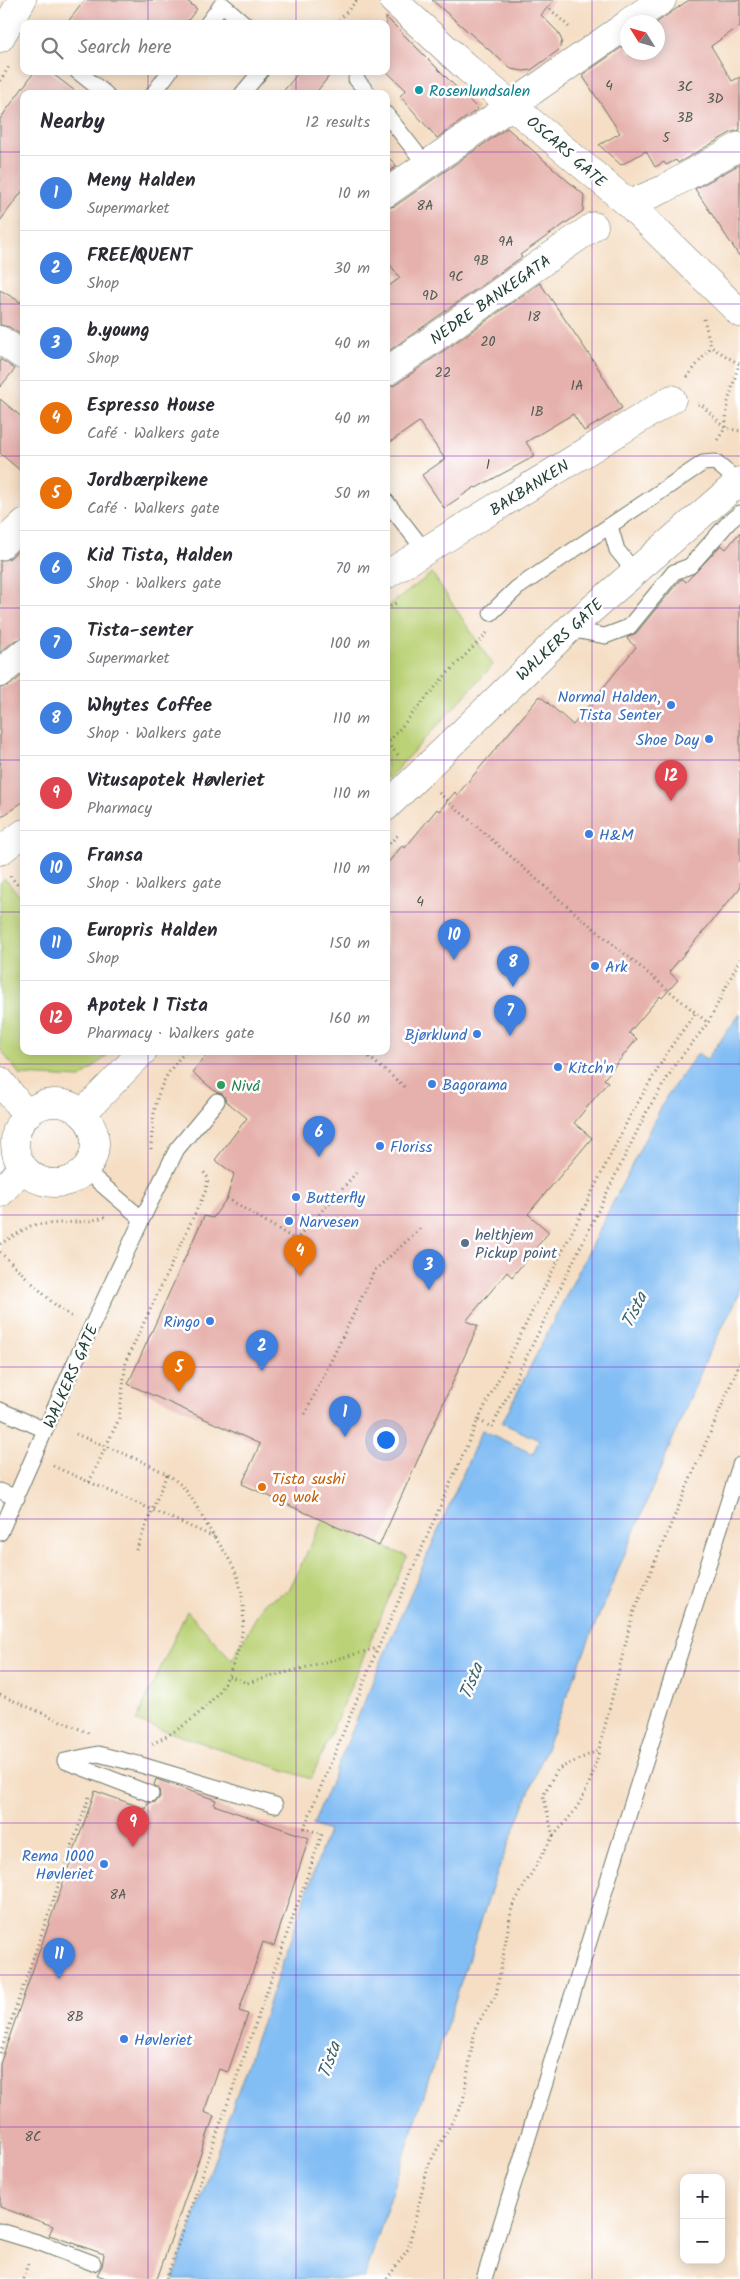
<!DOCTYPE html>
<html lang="en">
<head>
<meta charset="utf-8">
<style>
  :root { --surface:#fff; --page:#f7f7f7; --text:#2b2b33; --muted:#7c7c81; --line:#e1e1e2; --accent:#0b8043 }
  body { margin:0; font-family:Kalam,sans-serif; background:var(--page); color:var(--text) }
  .controls { position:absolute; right:15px; bottom:15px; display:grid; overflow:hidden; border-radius:10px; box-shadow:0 2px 12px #0003 }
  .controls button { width:45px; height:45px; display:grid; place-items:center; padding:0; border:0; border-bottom:1px solid var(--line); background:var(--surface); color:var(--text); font:25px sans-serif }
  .compass { position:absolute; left:620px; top:15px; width:45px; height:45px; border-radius:50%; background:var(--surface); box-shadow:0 2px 12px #0003; rotate:307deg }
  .you { position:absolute; left:385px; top:1439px; width:18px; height:18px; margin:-12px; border:4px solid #fff; border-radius:50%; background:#1a73e8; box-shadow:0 0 0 8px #1a73e833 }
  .badge { display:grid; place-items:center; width:32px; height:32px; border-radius:50%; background:var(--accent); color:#fff; font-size:16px; font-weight:700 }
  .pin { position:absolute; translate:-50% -41px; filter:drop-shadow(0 1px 2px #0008) }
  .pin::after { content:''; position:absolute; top:26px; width:18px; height:15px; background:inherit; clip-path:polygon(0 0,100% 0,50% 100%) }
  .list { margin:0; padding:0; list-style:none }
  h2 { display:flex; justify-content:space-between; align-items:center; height:65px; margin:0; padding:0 20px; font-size:21px }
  h2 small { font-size:16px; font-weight:400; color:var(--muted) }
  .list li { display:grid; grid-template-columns:32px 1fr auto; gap:15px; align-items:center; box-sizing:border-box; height:75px; padding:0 20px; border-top:1px solid var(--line) }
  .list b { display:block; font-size:19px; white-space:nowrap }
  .list p { margin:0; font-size:16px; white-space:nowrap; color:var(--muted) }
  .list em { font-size:16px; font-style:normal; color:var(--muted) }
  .icon { flex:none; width:28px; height:28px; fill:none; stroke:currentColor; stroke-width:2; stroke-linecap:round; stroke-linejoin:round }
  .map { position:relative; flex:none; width:740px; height:2279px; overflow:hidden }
  .search { position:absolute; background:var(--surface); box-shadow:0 2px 12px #0003; left:20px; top:20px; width:370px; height:55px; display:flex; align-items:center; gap:12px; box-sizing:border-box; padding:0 18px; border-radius:10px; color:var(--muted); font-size:19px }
  .panel { position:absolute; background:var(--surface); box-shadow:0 2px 12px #0003; left:20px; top:90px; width:370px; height:965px; border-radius:10px }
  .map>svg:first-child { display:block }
  .green { fill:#bbd277; stroke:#6d8856 }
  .water { fill:#82bdf4; stroke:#507d94 }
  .building { fill:#e6b1ac }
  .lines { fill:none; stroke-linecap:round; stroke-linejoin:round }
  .service-casing { stroke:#6a7566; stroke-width:17 }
  .minor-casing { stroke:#6a7566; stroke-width:29 }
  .tertiary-casing { stroke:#6a7566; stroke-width:29 }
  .path { stroke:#6a7566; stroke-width:3; stroke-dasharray:1 4; stroke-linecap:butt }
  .service { stroke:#fff; stroke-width:15 }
  .minor { stroke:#fff; stroke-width:28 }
  .tertiary { stroke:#fff; stroke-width:28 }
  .grid { fill:none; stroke:#7b2cbf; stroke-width:1; stroke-opacity:0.55 }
  .culture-dot { fill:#0f9aa8; stroke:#fff; stroke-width:2 }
  .shop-dot { fill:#3f7fe0; stroke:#fff; stroke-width:2 }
  .leisure-dot { fill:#2e9e5b; stroke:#fff; stroke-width:2 }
  .service-dot { fill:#5c6f8a; stroke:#fff; stroke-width:2 }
  .food-dot { fill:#e8710a; stroke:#fff; stroke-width:2 }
  .labels { text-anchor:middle; stroke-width:5; stroke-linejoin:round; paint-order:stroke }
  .number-label { font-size:14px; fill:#515a52 }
  .culture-label { font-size:16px; fill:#0d838f; stroke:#fff; text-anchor:start }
  .street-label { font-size:16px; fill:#1f3d34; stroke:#fff }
  .shop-label { font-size:16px; fill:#366cbe; stroke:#fff; text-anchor:start }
  .leisure-label { font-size:16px; fill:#27864d; stroke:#fff; text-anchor:start }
  .service-label { font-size:16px; fill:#4e5e75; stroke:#fff; text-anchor:start }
  .food-label { font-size:16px; fill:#c56008; stroke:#fff; text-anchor:start }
  .water-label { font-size:18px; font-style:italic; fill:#3d636e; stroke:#fff }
</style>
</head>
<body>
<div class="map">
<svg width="740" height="2279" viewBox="0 0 740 2279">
  <rect width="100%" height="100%" fill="#fff"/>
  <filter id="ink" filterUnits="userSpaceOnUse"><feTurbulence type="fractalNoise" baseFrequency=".02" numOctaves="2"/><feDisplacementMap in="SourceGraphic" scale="10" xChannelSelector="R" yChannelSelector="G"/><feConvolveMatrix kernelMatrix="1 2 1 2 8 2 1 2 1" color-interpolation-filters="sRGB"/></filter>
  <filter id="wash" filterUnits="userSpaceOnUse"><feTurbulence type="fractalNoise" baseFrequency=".0096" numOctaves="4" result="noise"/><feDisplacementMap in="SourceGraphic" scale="20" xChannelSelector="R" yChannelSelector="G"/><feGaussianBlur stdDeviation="1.12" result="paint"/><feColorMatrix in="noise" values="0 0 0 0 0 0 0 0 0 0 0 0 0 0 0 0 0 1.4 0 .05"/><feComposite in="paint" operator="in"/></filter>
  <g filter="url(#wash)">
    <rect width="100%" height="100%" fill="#f5dec4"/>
    <!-- green -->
    <g class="green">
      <polygon points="432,573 493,665 386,781 386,608"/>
      <polygon points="5,879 24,901 24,1051 112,1051 81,1078 20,1075 0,1049 0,883"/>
      <polygon points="323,1519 381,1546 407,1556 311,1779 136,1721 187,1611 232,1660 264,1603 289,1590"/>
    </g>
    <!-- water -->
    <polygon class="water" points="740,1014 740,1293 708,1355 593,1630 494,1881 364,2279 173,2279 328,1831 313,1825 380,1664 482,1430 533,1454 539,1440 502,1423 666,1097 698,1053 706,1060"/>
    <g id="blocks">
      <!-- building -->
      <g class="building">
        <polygon points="85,0 186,0 197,9 185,24 66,24"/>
        <polygon points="432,0 554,0 541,15 558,32 562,41 559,50 531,70 523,71 511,69"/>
        <polygon points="689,0 740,0 740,26 711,46 732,81 740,77 740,130 732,132 678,163 676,160 666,165 664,162 655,167 646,151 621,165 599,145 620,133 582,75 628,43 628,52 658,52 657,22"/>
        <polygon points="386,17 478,109 437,138 400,96 406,90 386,71"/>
        <polygon points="35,71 49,71 79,94 24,94 24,189 0,221 0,119"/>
        <polygon points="300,71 333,71 315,94 281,94"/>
        <polygon points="507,128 584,195 583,211 520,255 522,257 386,353 386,288 400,278 386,259 386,208 395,206"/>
        <polygon points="386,155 397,166 386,174"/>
        <polygon points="740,164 740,257 695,189"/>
        <polygon points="540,283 597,366 622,408 584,431 573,414 526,442 535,456 476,488 475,487 444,508 422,475 445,459 419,422 386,445 386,387 395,385"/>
        <polygon points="0,290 24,304 24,337 9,327 0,325"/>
        <polygon points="0,359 15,369 0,387"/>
        <polygon points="0,399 24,419 24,474 0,453"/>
        <polygon points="740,532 740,888 669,972 678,980 662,998 660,996 629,1033 637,1039 604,1079 608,1082 574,1123 592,1138 528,1214 549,1232 512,1277 507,1272 466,1321 478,1326 379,1546 242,1484 260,1444 128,1384 204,1216 213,1218 227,1198 234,1174 215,1160 247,1118 226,1101 223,1094 216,1092 192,1072 210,1051 386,1051 386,865 402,846 405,848 437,809 439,811 455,792 457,795 540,696 573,725 636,647 627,639 628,637 636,633 680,580 683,579 686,582 721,545 726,549"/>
        <polygon points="24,545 24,638 14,641 0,653 0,561 10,558"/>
        <polygon points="24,674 24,801 0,818 0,688 10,685"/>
        <polygon points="156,1779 216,1800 214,1805 309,1838 274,1946 263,1942 239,2011 248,2014 228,2072 219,2069 204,2112 214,2116 157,2279 109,2279 97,2275 102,2266 104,2254 49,2235 53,2226 0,2207 0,2064 95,1791 146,1809 148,1803 156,1802 160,1797 159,1789 154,1785"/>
      </g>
    </g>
  </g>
  <g filter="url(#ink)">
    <use href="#blocks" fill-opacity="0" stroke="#6a7566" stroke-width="1"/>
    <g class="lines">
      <!-- service casing -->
      <g class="service-casing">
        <g id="service">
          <polyline points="207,24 222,4 245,24"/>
          <polyline points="77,71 106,94"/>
          <polyline points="356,79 369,94"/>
          <polyline points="153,94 170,71"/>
          <polyline points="242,94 261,71"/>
          <polyline points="386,114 426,165"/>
          <polyline points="386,501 425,551"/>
          <polyline points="610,526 617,550 634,571"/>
          <polyline points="491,613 517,588 703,463 715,462 739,482"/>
          <polyline points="569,629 605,636 629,627 674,572 690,566 729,522 740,513"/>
          <polyline points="85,1170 142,1219"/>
          <polyline points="0,1410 45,1430"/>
          <polyline points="0,1491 17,1498"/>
          <polyline points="0,1533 75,1362 142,1219 177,1149 217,1101"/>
          <polyline points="151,1794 65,1761 98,1754 138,1764 275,1805"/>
          <polyline points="0,2231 40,2243 93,2263"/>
          <polyline points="484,2279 634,1797 740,1465"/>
        </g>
      </g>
      <!-- minor casing -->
      <g class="minor-casing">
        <g id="minor">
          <polyline points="393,0 467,68 629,204 740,313"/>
          <polyline points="629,22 662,0"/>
          <polyline points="0,38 22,0"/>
          <polyline points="386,193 628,24"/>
          <polyline points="629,204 664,189 740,146"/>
          <polyline points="0,340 24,356"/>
          <polyline points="386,372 594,226"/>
          <polyline points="0,546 24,523"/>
          <polyline points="386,575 672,399"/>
          <polyline points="0,673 24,653"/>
          <polyline points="0,851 24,833"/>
          <polyline points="0,1081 26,1114"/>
        </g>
      </g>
      <!-- tertiary casing -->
      <g class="tertiary-casing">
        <g id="tertiary">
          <polyline points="386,807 569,629 740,481"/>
          <circle cx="55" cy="1143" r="40"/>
          <polyline points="82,1114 143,1051"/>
          <polyline points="0,1193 23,1168"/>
        </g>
      </g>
      <!-- path -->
      <g class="path">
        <polyline points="550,9 571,29"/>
        <polyline points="336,24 357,0"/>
        <polyline points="0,81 10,65"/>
        <polyline points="704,319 711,347"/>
        <polyline points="687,377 711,347 739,364 728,402 725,428 717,441"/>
        <polyline points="698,404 702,405 725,428 740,431"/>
        <polyline points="386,609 396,603"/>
        <polyline points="387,743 399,756"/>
        <polyline points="386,745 443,678 487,633"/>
        <polyline points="0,763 2,764"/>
        <polyline points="439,793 568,907 708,1023"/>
        <polyline points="386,847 399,834"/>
        <polyline points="10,876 24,892"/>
        <polyline points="369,1057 405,1087"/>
        <path d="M151 1149C153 1107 156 1082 186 1051"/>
        <polyline points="227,1198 296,1240 356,1173"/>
        <polyline points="0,1244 32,1225 90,1221 105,1217"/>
        <polyline points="0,1252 53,1303 72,1317"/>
        <polyline points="305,1414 375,1270 421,1228"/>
        <polyline points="478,1420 630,1116 670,1048 696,1012"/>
        <path d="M76 1434C103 1446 162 1466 181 1485 193 1497 201 1516 210 1530 221 1547 236 1566 240 1586 245 1606 244 1624 240 1643 228 1694 197 1721 152 1744"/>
        <polyline points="53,1466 214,1537"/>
        <polyline points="89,1482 119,1419 126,1361 206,1190 208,1178 202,1170"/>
        <polyline points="136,1550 167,1474"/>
        <polyline points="229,1676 247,1683 378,1648"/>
        <polyline points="0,1695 89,1733"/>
        <path d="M553 1836C580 1808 590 1788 599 1751"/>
        <polyline points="0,2053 90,1794"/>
        <polyline points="23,2279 28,2263"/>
        <polyline points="166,2279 322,1834 304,1828 378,1648 478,1420 492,1427 647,1111 677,1062 708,1023 740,959"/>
        <polyline points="387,2279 408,2249 428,2166 463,2102 475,2028 496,1995 512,1907 553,1836 543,1795 558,1769 599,1750 633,1613 740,1363"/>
      </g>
      <!-- service -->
      <use href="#service" class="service"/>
      <!-- minor -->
      <use href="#minor" class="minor"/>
      <!-- tertiary -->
      <use href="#tertiary" class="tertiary"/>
    </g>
  </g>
  <!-- grid -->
  <path class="grid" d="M148 0V24M296 0V24M444 0V2279M592 0V2279M148 71V94M296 71V94M0 152H24M386 152H740M0 304H24M386 304H740M0 456H24M386 456H740M0 608H24M386 608H740M0 760H24M386 760H740M0 912H24M386 912H740M148 1051V2279M296 1051V2279M0 1064H740M0 1215H740M0 1367H740M0 1519H740M0 1671H740M0 1823H740M0 1975H740M0 2127H740"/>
  <!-- markers -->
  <circle class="culture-dot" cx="419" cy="90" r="5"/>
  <g class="shop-dot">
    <circle cx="671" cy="705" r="5"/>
    <circle cx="709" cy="739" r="5"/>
    <circle cx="589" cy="834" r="5"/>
    <circle cx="595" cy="966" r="5"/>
    <circle cx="477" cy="1034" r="5"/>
    <circle cx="558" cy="1067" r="5"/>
    <circle cx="432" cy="1084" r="5"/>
    <circle cx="380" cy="1146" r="5"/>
    <circle cx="296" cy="1197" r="5"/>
    <circle cx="289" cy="1221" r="5"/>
    <circle cx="210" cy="1321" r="5"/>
    <circle cx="104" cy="1864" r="5"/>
    <circle cx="124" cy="2039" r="5"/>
  </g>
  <circle class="leisure-dot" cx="221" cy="1085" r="5"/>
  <circle class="service-dot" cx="465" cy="1243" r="5"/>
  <circle class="food-dot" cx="262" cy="1487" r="5"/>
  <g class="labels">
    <!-- number labels -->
    <g class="number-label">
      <text x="609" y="90">4</text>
      <text x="685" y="91">3C</text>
      <text x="715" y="103">3D</text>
      <text x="685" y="122">3B</text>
      <text x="666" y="142">5</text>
      <text x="425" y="210">8A</text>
      <text x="506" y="246">9A</text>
      <text x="481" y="265">9B</text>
      <text x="456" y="281">9C</text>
      <text x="430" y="300">9D</text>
      <text x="534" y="321">18</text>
      <text x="488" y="346">20</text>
      <text x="443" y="377">22</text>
      <text x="577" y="390">1A</text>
      <text x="537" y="416">1B</text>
      <text x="488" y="469">1</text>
      <text x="420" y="906">4</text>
      <text x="118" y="1899">8A</text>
      <text x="75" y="2021">8B</text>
      <text x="33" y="2141">8C</text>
    </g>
    <!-- culture labels -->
    <g class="culture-label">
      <text x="429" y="96">Rosenlundsalen</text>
    </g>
    <!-- street labels -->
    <g class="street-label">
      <text transform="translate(567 151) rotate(41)" y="6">OSCARS GATE</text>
      <text transform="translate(490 299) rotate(-35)" y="6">NEDRE BANKEGATA</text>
      <text transform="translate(529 487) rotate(-32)" y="6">BAKBANKEN</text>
      <text transform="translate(559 639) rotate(-43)" y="6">WALKERS GATE</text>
      <text transform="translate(70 1376) rotate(-66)" y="6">WALKERS GATE</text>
    </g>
    <!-- shop labels -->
    <g class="shop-label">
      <text x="661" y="702" text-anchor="end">Normal Halden,<tspan x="661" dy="18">Tista Senter</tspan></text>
      <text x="699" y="745" text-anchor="end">Shoe Day</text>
      <text x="599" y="840">H&amp;M</text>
      <text x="605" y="972">Ark</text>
      <text x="467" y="1040" text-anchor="end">Bjørklund</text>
      <text x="568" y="1073">Kitch'n</text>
      <text x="442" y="1090">Bagorama</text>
      <text x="390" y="1152">Floriss</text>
      <text x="306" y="1203">Butterfly</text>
      <text x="299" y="1227">Narvesen</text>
      <text x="200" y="1327" text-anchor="end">Ringo</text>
      <text x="94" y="1861" text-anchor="end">Rema 1000<tspan x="94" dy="18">Høvleriet</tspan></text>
      <text x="134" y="2045">Høvleriet</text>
    </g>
    <!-- leisure labels -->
    <g class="leisure-label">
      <text x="231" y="1091">Nivå</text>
    </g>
    <!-- service labels -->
    <g class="service-label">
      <text x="475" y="1240">helthjem<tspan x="475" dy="18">Pickup point</tspan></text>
    </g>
    <!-- food labels -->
    <g class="food-label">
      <text x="272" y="1484">Tista sushi<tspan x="272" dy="18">og wok</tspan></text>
    </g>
    <!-- water labels -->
    <g class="water-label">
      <text transform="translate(634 1310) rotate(-64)" y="6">Tista</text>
      <text transform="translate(471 1681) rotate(-68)" y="6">Tista</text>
      <text transform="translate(329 2060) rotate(-71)" y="6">Tista</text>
    </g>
  </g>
</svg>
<div class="controls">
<button>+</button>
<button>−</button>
</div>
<svg class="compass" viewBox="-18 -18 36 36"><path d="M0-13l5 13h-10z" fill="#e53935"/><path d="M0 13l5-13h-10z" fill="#7c7c81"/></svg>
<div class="you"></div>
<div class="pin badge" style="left:345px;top:1437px;background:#3f7fe0">1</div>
<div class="pin badge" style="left:262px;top:1371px;background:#3f7fe0">2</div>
<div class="pin badge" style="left:429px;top:1290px;background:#3f7fe0">3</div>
<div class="pin badge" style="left:300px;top:1276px;background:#e8710a">4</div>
<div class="pin badge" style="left:179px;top:1392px;background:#e8710a">5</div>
<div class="pin badge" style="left:319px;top:1157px;background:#3f7fe0">6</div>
<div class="pin badge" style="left:510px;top:1036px;background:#3f7fe0">7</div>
<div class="pin badge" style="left:513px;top:987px;background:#3f7fe0">8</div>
<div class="pin badge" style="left:133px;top:1847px;background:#e0444e">9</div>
<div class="pin badge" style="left:454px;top:960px;background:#3f7fe0">10</div>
<div class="pin badge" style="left:59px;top:1979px;background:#3f7fe0">11</div>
<div class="pin badge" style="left:671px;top:801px;background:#e0444e">12</div>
<div class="search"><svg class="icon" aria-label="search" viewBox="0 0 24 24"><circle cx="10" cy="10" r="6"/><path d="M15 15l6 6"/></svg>Search here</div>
<section class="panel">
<h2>Nearby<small>12 results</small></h2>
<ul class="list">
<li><span class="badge" style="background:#3f7fe0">1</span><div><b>Meny Halden</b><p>Supermarket</p></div><em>10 m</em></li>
<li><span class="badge" style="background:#3f7fe0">2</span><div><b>FREE/QUENT</b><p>Shop</p></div><em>30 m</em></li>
<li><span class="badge" style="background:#3f7fe0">3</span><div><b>b.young</b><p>Shop</p></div><em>40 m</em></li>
<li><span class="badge" style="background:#e8710a">4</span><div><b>Espresso House</b><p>Café · Walkers gate</p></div><em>40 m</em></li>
<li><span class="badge" style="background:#e8710a">5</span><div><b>Jordbærpikene</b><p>Café · Walkers gate</p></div><em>50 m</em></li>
<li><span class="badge" style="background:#3f7fe0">6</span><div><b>Kid Tista, Halden</b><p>Shop · Walkers gate</p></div><em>70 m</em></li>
<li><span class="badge" style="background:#3f7fe0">7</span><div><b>Tista-senter</b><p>Supermarket</p></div><em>100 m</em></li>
<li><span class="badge" style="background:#3f7fe0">8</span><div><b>Whytes Coffee</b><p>Shop · Walkers gate</p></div><em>110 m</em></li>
<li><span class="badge" style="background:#e0444e">9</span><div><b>Vitusapotek Høvleriet</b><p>Pharmacy</p></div><em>110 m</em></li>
<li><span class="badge" style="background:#3f7fe0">10</span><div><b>Fransa</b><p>Shop · Walkers gate</p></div><em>110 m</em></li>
<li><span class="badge" style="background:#3f7fe0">11</span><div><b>Europris Halden</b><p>Shop</p></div><em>150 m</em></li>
<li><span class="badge" style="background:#e0444e">12</span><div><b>Apotek 1 Tista</b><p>Pharmacy · Walkers gate</p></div><em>160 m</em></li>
</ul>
</section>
</div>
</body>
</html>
